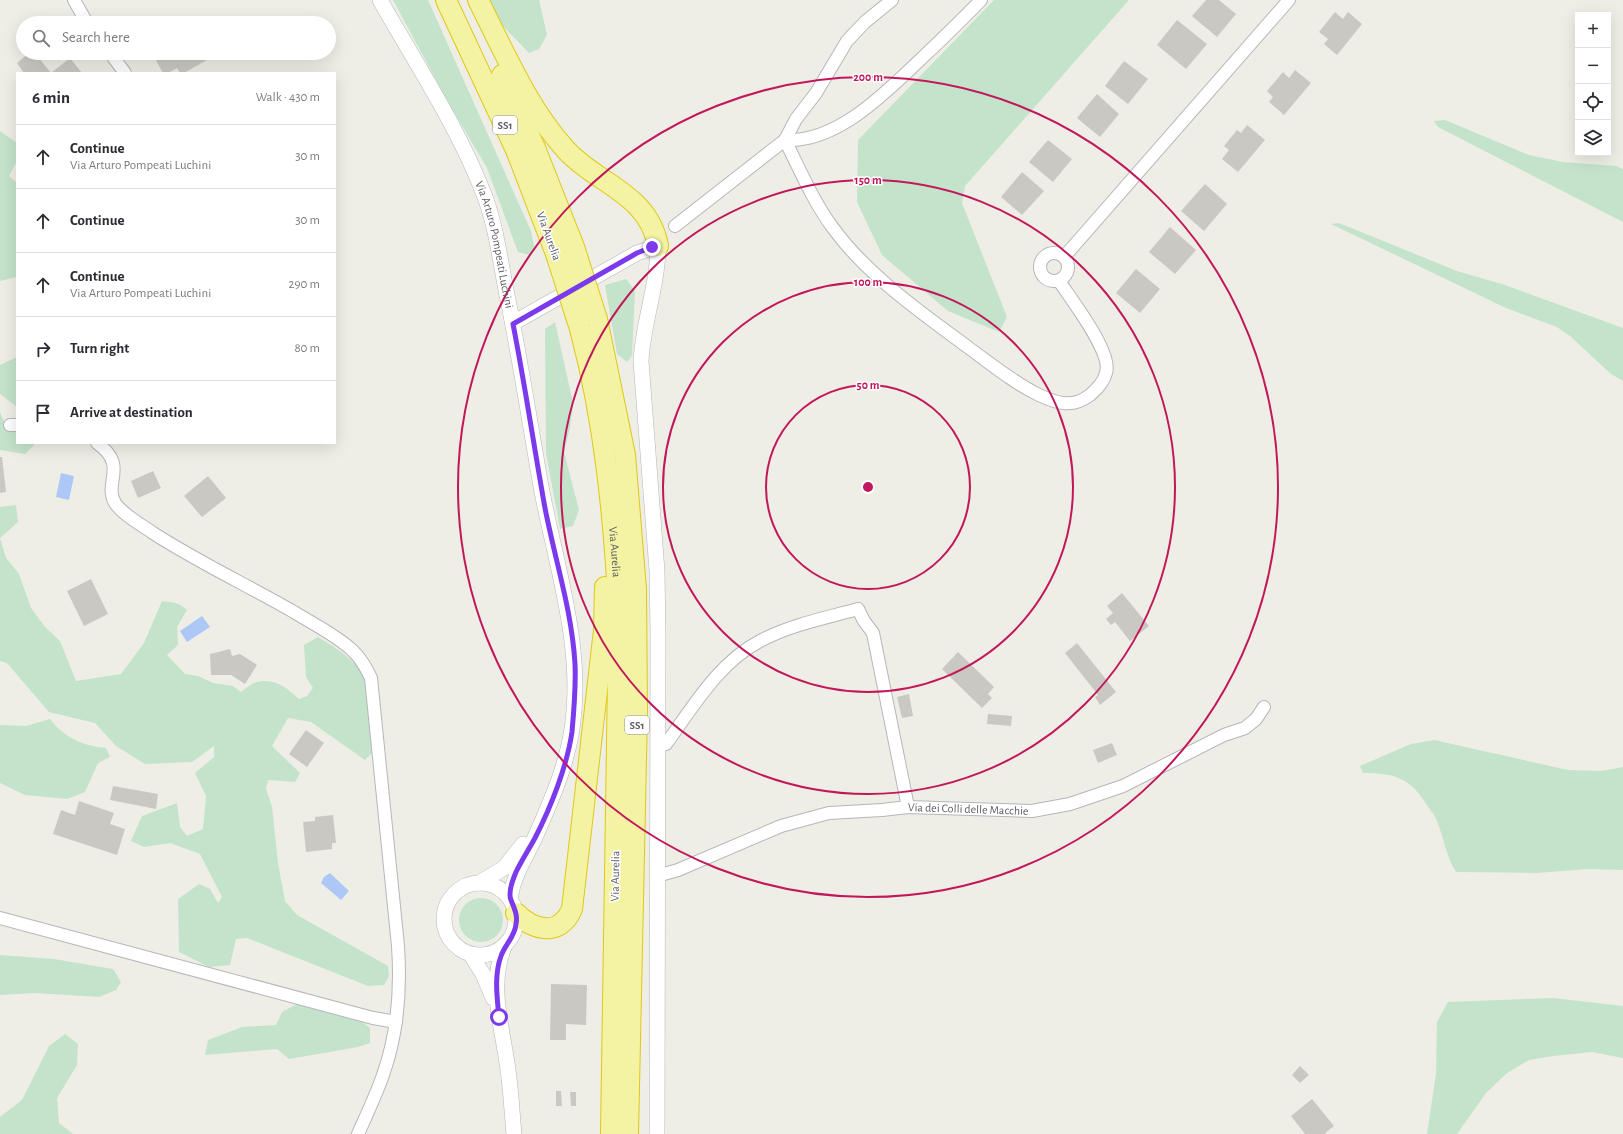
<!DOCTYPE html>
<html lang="en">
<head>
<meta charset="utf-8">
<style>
  :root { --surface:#fff; --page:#f2f2f3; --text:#2b2b33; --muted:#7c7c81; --line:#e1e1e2 }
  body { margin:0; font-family:"Alegreya Sans",sans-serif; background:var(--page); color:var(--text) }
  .controls { position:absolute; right:12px; top:12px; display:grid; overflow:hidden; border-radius:0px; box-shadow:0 4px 16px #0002 }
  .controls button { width:36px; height:36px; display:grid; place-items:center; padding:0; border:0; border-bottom:1px solid var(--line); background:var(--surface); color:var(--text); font:20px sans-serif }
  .stop { position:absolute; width:12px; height:12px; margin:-9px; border:3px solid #7c3aed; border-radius:50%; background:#fff }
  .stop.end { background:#7c3aed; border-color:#fff; box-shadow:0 1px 4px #0008 }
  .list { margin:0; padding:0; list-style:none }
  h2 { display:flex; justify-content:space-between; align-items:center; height:52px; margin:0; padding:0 16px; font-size:17px }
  h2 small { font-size:13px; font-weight:400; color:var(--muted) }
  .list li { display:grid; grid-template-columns:26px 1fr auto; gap:12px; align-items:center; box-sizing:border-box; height:64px; padding:0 16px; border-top:1px solid var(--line) }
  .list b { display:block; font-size:15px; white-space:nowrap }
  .list p { margin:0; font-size:13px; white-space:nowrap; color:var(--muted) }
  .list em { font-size:13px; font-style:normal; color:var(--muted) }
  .icon { flex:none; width:22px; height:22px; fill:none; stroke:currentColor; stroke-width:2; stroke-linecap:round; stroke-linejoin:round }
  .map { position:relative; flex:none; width:1623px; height:1134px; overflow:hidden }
  .search { position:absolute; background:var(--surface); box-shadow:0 4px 16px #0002; left:16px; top:16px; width:320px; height:44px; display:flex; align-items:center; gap:10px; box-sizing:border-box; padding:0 14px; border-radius:22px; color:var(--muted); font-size:15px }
  .panel { position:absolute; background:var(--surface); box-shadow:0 4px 16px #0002; left:16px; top:72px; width:320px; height:372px; border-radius:0px }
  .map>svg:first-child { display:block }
  .green { fill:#c4e3cb }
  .water { fill:#adc8f7 }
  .building { fill:#cac8c2 }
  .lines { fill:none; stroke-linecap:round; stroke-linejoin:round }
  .minor-casing { stroke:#b6b6bb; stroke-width:14 }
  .tertiary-casing { stroke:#b6b6bb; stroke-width:16 }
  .trunk-casing { stroke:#dfc815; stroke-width:22 }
  .minor { stroke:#fff; stroke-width:12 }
  .tertiary { stroke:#fff; stroke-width:15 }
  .trunk { stroke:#f4f3a4; stroke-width:20 }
  .trunk-bridge-casing { stroke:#dfc815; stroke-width:22; stroke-linecap:butt }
  .trunk-bridge { stroke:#f4f3a4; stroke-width:20 }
  .route { stroke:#7c3aed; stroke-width:5 }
  .ring { fill:none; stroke:#c2185b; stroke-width:2 }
  .labels { text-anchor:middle; stroke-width:3; stroke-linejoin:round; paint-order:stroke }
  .shield { fill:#fff; stroke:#8e8f93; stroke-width:1 }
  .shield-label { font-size:11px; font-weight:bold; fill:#5d5f65 }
  .street-label { font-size:12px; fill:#5d5f65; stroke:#fff }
  .centre { fill:#c2185b; stroke:#fff; stroke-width:2 }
  .ring-label { font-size:12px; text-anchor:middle; font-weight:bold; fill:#c2185b; stroke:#fff; stroke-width:3; stroke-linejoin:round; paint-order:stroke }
</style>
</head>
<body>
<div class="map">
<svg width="1623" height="1134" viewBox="0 0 1623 1134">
  <rect width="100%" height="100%" fill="#eeeee6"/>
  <!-- green -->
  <g class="green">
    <polygon points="393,0 428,0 531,231 535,250 530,255 518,252 487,168 448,102"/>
    <polygon points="488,0 539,0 547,35 539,49 529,53 500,23"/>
    <polygon points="994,0 1129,0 965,186 962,203 1007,317 999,332 948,311 882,255 857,202 858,140"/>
    <polygon points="1445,120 1529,155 1563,162 1616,166 1623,169 1623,222 1438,127 1434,121"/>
    <polygon points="0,131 17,143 17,161 9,176 17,183 17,277 0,281"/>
    <polygon points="1339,223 1457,271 1505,285 1623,328 1623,381 1611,374 1570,336 1557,327 1506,308 1331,224"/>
    <polygon points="626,279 635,291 632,356 627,362 617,354 605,285"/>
    <polygon points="555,322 573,403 570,428 564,452 579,510 573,526 560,529 546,453 545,329"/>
    <polygon points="17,357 17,407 0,394 0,365"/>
    <polygon points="0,412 5,425 17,430 17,443 36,443 25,454 0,450"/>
    <path d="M16 505 18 522 0 538 6 558 19 574 31 608 45 627 60 641 76 681 121 674 144 643 162 601C172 602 180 603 187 610L177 627 178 645 167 655 185 674 198 676 213 683 233 686 241 692C245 689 252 683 257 682 275 678 287 688 299 699L307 696 313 688 306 677 304 645 318 637C334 647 354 658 363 675 371 691 371 732 373 752L365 760 311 722 288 718 272 746 300 773 295 782 268 780 266 789 272 807 278 863 285 901 297 915 388 966 389 976 384 985 368 986 247 938 236 939 230 965 209 967 179 952 178 899 199 884 210 889 218 903 222 897 200 854 170 843 144 847 131 841 142 816 177 803 180 827 187 836 203 829 206 796 195 773 214 757V746L192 762 145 764 116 746 95 723 49 712 7 663 0 661V507Z"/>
    <path d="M50 719C63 737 83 746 106 748L110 757 98 763 85 792 67 799 25 795 0 783V725L26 726Z"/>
    <path d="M1434 740 1568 770 1601 771 1623 767V870L1588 869 1537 873 1456 872C1446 856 1444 838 1437 821 1435 815 1430 810 1427 805 1410 778 1395 773 1363 773L1360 766 1411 744Z"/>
    <circle cx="481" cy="920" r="22"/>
    <polygon points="0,955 54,959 113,969 121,982 116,990 99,997 34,993 0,995"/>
    <polygon points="1553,998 1623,1006 1623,1058 1592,1052 1553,1056 1529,1060 1507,1073 1486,1093 1457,1134 1427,1134 1436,1074 1437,1022 1448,1002"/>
    <polygon points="297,1004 358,1019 370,1028 370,1043 358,1047 289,1059 277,1049 205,1055 208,1040 242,1027 276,1025 282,1012"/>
    <polygon points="65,1034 78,1044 77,1065 57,1098 59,1123 73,1134 0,1134 0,1117 22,1100 49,1046"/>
  </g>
  <!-- water -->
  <g class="water">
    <polygon points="61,473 74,476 69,500 56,497"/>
    <polygon points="202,616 210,627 187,642 180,631"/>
    <polygon points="330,873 349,891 341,900 321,883 324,877"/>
  </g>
  <!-- building -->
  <g class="building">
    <polygon points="1206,0 1219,0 1236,14 1217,37 1192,16"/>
    <polygon points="1335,12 1343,19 1348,12 1362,24 1337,55 1324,44 1328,39 1319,32"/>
    <polygon points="1177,20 1207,44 1186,69 1157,45"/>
    <polygon points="29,53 35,53 51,73 24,73 17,63"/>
    <polygon points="152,53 203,53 207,60 184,73 180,73 177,68 168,73 163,73"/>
    <polygon points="70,58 82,73 51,73"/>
    <polygon points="1124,61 1148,79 1128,104 1105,86"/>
    <polygon points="1295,70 1311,83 1284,115 1269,102 1273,97 1267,91 1283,72 1289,78"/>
    <polygon points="1097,94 1119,114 1100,137 1077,118"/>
    <polygon points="1247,125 1265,140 1238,172 1222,159 1229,150 1224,146 1237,130 1241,133"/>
    <polygon points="1048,140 1072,159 1053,182 1029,162"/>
    <polygon points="1022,172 1044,191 1022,215 1001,197"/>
    <polygon points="1205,184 1227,204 1204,231 1181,211"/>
    <polygon points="1170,227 1196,250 1175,274 1149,252"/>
    <polygon points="1136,269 1160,289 1140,313 1116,293"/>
    <polygon points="0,457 2,457 6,492 0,493"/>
    <polygon points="153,471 161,488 138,498 131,481"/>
    <polygon points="208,476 226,498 202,517 184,496"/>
    <polygon points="91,579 108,614 84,626 67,591"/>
    <polygon points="1122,593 1149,626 1130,641 1115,622 1111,625 1106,619 1113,613 1107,606"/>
    <polygon points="1077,643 1116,692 1100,705 1095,697 1098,695 1065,653"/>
    <polygon points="230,649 232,656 240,654 257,665 245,684 231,675 211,675 210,654"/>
    <polygon points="958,652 994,687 988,694 992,698 982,708 942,669"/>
    <polygon points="909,694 913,716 902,718 897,697"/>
    <polygon points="988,714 1012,716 1011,726 987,724"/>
    <polygon points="306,730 324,743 307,767 289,754"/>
    <polygon points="1112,743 1117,755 1098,763 1093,750"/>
    <polygon points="113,786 158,794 156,809 110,800"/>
    <polygon points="79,801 114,813 110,824 125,829 117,855 53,834 61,810 75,815"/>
    <polygon points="333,815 336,843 332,843 332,849 306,852 303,822 315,821 315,817"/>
    <polygon points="551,984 587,985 586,1025 566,1024 566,1040 550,1040"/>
    <polygon points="1300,1066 1309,1075 1300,1083 1292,1075"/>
    <polygon points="556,1091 561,1091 562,1106 556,1106"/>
    <polygon points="570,1092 576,1092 576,1106 571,1106"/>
    <polygon points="1312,1099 1334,1126 1325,1133 1326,1134 1305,1134 1291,1116"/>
  </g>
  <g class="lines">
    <!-- minor casing -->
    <g class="minor-casing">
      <g id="minor">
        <polyline points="74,0 87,23"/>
        <path d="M892 0 865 22 847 41 816 93 796 119 785 140C800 170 813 201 833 228 868 276 922 313 969 348 991 364 1014 383 1039 395 1058 404 1073 408 1090 395 1096 390 1104 381 1106 373 1113 353 1071 299 1059 281"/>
        <polyline points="110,53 125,73"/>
        <path d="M675 226 785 140C838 143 887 91 922 58 942 39 962 20 981 0"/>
        <circle cx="1054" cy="267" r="14"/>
        <polyline points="1064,257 1289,0"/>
        <polyline points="10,425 17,425"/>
        <path d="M97 443C129 466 103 482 115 503 123 515 142 525 153 533 198 562 247 585 294 612 313 624 336 635 352 650 361 658 366 668 371 678L398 946C401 990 398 1033 383 1075 376 1095 367 1114 358 1134"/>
        <path d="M658 746 666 744C693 707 718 663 760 641 790 625 825 618 858 609L864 621 873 633 908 807"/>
        <path id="s1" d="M657 876 678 870 781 826 829 813 882 810 908 807 1032 811 1070 804 1123 786 1224 735 1245 728 1256 719 1264 707"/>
        <polyline points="0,918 373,1018 396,1022"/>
      </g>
    </g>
    <!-- tertiary casing -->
    <g class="tertiary-casing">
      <g id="tertiary">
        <path id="s2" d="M380 0C416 64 459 128 485 197 496 227 500 259 506 290 519 353 529 417 540 481 555 565 586 649 571 735 565 769 551 801 537 833 527 856 514 873 510 898"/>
        <path d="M513 323 637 253 658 246C658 285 643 322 641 361L657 571 658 634 657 1134"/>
        <circle cx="480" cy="919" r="36"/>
        <polyline points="479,883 504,868 523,844"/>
        <path d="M504 947C488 988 503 1029 508 1070 511 1091 512 1113 514 1134"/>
        <polyline points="471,955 483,974 493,998"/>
      </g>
    </g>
    <!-- trunk casing -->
    <g class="trunk-casing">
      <g id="trunk">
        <polyline points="446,0 516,150 556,254"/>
        <path d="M478 0C504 51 527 107 566 150 597 184 649 194 658 246"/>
        <polyline points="502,75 535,148 574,247"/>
        <polyline points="597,319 625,455 636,589 637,713 628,1134"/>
        <path id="s3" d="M580 329C605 423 614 518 619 614L611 1134"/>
        <path d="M516 913C534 931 560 937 572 909L604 630 605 587"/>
      </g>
    </g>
    <!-- minor -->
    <use href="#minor" class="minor"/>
    <!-- tertiary -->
    <use href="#tertiary" class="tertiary"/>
    <!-- trunk -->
    <use href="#trunk" class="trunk"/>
    <!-- trunk-bridge casing -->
    <g class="trunk-bridge-casing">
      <g id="trunk-bridge">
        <polyline points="574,247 597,319"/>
        <polyline points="556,254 580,329"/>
      </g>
    </g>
    <!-- trunk-bridge -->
    <use href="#trunk-bridge" class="trunk-bridge"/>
  </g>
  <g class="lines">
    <!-- route -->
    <path class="route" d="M499 1017C497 997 494 975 501 956 505 944 515 937 516 924 518 915 514 908 511 900 508 893 513 879 516 872 522 860 529 849 535 838 551 807 567 766 572 732 574 710 576 686 575 664 572 611 555 560 545 508 534 447 525 385 513 324L637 253 652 247"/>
  </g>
  <!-- distance rings -->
  <g class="ring">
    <circle cx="868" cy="487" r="102"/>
    <circle cx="868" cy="487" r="205"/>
    <circle cx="868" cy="487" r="307"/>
    <circle cx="868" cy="487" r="410"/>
  </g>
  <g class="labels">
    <!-- shield labels -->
    <g class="shield">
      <rect x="493" y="116" width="24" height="18" rx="3"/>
      <rect x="625" y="716" width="24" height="18" rx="3"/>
    </g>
    <g class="shield-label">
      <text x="505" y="129">SS1</text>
      <text x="637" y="729">SS1</text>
    </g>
    <!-- street labels -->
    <g class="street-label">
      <text transform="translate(549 236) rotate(70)" y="4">Via Aurelia</text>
      <text dy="4" stroke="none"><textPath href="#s2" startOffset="272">Via Arturo Pompeati Luchini</textPath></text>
      <text dy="4" stroke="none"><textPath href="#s3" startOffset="226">Via Aurelia</textPath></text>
      <text dy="4" stroke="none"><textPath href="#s1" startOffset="323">Via dei Colli delle Macchie</textPath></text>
      <text transform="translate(615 876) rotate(-89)" y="4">Via Aurelia</text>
    </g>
  </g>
  <circle cx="868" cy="487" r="6" class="centre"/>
  <g class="ring-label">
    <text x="868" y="81">200 m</text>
    <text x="868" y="184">150 m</text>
    <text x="868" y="286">100 m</text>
    <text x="868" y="389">50 m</text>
  </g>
</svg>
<div class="controls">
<button>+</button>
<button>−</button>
<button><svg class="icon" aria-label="locate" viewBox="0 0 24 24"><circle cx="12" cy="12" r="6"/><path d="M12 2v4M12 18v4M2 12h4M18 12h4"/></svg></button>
<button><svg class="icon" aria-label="layers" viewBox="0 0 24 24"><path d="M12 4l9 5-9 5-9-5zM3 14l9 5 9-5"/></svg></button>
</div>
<div class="stop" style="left:499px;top:1017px"></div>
<div class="stop end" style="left:652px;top:247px"></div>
<div class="search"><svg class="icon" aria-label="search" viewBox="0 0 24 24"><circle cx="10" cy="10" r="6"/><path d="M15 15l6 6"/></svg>Search here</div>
<section class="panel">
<h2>6 min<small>Walk · 430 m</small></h2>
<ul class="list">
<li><svg class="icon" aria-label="ahead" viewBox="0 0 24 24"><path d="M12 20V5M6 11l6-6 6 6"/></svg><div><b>Continue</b><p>Via Arturo Pompeati Luchini</p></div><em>30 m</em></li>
<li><svg class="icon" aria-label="ahead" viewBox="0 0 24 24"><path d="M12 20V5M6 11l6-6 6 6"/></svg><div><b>Continue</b></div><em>30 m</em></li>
<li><svg class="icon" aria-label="ahead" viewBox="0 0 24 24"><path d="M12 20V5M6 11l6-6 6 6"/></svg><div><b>Continue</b><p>Via Arturo Pompeati Luchini</p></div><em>290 m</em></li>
<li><svg class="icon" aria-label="right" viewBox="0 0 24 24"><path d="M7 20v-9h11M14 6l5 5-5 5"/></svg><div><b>Turn right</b></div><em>80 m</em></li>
<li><svg class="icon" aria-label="arrive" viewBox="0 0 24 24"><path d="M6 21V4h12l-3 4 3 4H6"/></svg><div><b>Arrive at destination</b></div></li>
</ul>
</section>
</div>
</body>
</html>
